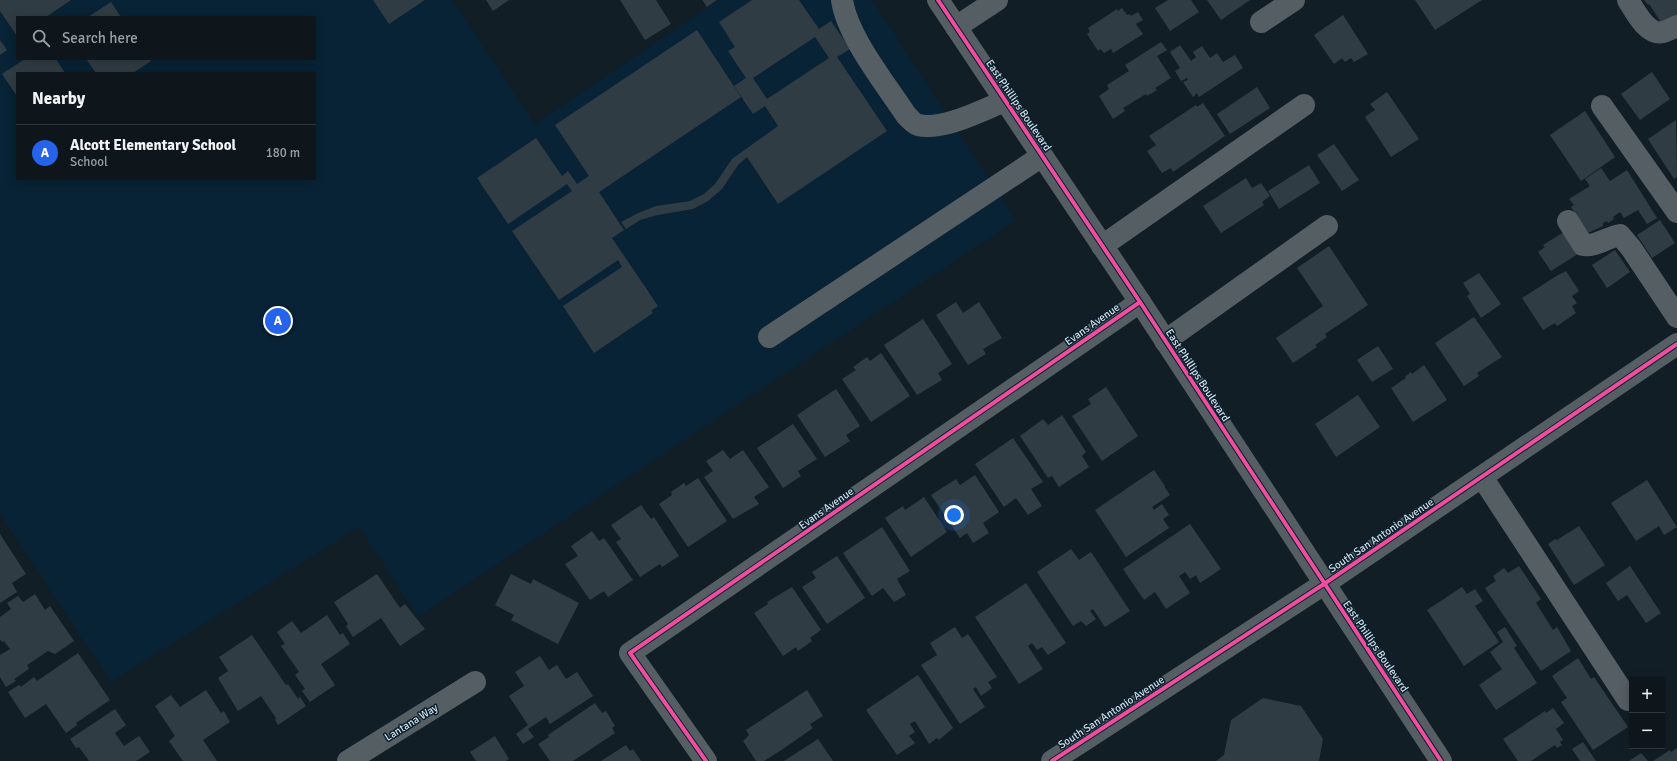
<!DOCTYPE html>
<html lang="en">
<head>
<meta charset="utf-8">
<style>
  :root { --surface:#0e161c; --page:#171f25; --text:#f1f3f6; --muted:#9b9fa3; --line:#2e353b; --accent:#2563eb }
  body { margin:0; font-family:Signika,sans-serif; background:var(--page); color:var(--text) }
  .controls { position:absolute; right:12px; bottom:12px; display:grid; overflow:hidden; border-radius:0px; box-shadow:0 2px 10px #0003 }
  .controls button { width:36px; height:36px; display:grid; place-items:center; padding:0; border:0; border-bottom:1px solid var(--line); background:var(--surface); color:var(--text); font:20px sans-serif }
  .you { position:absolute; left:954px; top:515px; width:14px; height:14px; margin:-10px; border:3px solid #fff; border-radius:50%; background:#1a73e8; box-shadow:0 0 0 6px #1a73e833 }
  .badge { display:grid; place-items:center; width:26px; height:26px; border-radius:50%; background:var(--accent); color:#fff; font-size:13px; font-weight:700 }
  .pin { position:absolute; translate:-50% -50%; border:2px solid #fff; box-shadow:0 1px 4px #0006 }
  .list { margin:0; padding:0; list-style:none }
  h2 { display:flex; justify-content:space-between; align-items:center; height:52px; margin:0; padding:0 16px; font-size:17px }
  h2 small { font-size:13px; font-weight:400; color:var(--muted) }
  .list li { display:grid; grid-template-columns:26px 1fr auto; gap:12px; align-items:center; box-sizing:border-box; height:56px; padding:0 16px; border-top:1px solid var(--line) }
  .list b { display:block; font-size:15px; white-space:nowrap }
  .list p { margin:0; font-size:13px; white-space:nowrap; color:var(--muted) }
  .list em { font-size:13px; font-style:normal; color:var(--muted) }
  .icon { flex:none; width:22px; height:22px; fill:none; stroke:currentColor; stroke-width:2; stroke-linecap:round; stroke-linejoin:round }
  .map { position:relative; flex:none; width:1677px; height:761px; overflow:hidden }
  .search { position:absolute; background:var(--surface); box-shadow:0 2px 10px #0003; left:16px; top:16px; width:300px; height:44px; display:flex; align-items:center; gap:10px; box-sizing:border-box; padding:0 14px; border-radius:0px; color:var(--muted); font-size:15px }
  .panel { position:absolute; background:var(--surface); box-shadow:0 2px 10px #0003; left:16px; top:72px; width:300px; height:108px; border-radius:0px }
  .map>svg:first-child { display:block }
  .built { fill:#082335; fill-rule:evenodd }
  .building { fill:#303c43; fill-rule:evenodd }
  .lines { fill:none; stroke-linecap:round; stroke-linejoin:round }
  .minor { stroke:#555e63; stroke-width:22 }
  .cycleway-casing { stroke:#0a1f2d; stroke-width:6 }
  .cycleway { stroke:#ef4d9e; stroke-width:4 }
  .labels { text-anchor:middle; stroke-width:3; stroke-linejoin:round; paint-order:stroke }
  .street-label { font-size:11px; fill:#d2dfe9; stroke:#0a1f2d }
</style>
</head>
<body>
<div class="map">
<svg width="1677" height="761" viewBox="0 0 1677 761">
  <rect width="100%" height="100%" fill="#121e25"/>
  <!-- built -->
  <path class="built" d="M0 0H452L535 124 719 0H872L1016 220 418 617 359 527 111 682 0 514ZM17 17H315V59H17ZM17 73H315V179H17Z"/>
  <!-- building -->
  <g class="building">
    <polygon points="0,0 71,0 46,17 17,17 17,36 0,11"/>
    <polygon points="373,0 425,0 389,24"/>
    <polygon points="486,0 509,0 493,11"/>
    <polygon points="620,0 656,0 671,24 645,40"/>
    <polygon points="702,0 717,0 707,7"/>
    <path d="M752 0H799L819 29 831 21 850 49 837 57 887 131 778 204 747 157 738 165 722 189 708 201 693 209 658 215 640 220 626 229 621 222 638 213 656 206 690 201 704 194 715 184 732 159 778 126 765 106 753 114 734 86 746 78 728 51 735 47 719 22ZM815 37 829 58 767 99 753 78Z"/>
    <polygon points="1168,0 1191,0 1199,12 1170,31 1155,8"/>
    <polygon points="1207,0 1250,0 1221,20"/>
    <polygon points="1415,0 1482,0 1435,30"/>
    <polygon points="1644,0 1677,0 1677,18 1664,27 1649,4 1648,5"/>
    <polygon points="111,2 121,17 88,17"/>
    <polygon points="1122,8 1127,15 1130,14 1131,16 1138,12 1143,20 1136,24 1143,34 1113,53 1111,49 1104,53 1101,49 1098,51 1087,34 1090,32 1088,28 1117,9 1118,11"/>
    <polygon points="1343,15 1368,54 1354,62 1351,58 1345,62 1342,58 1334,64 1314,35"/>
    <polygon points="697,30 741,97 599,192 624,230 612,238 658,306 651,311 653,313 594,353 563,306 622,267 618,260 559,300 512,231 572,191 567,184 508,224 477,178 536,138 562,176 568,171 577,184 589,176 555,125"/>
    <polygon points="0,40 7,50 0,55"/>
    <polygon points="1161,42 1167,50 1157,56 1171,78 1155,88 1157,90 1147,96 1146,94 1123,108 1125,111 1113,119 1099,96 1109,89 1107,85 1129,71 1125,65"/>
    <polygon points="1180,45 1191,61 1196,57 1193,52 1202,46 1210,58 1217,53 1223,62 1235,55 1243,68 1199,97 1197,93 1193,97 1183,82 1188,80 1187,78 1181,81 1175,71 1180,68 1170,52"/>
    <polygon points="25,59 56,59 65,73 17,73 17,96 2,74"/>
    <polygon points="86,59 149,59 151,61 133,73 96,73"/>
    <polygon points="1652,72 1670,99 1640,120 1621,94"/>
    <polygon points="1257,87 1270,108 1230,134 1217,114"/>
    <polygon points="1387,92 1419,139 1391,157 1365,117 1375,110 1370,104"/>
    <polygon points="1203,103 1225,136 1173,172 1171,168 1162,173 1147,151 1156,145 1149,136 1196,105 1197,107"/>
    <polygon points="1585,111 1615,157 1581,181 1550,135"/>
    <polygon points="1676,120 1677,177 1674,179 1648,139"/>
    <polygon points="1334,144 1359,180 1342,191 1317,155"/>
    <polygon points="1309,165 1320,183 1279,209 1268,191"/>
    <polygon points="1601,168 1610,181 1627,170 1657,218 1647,224 1638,210 1624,218 1620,212 1613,217 1614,219 1608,223 1607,221 1603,223 1603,226 1588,233 1571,207 1574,205 1569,199 1590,186 1585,179"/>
    <polygon points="1246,178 1252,188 1261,183 1270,196 1262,202 1264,205 1221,233 1203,206"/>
    <polygon points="1660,220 1675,243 1652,258 1637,235"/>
    <polygon points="1564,232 1578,254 1551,271 1538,252 1545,247 1543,245"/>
    <polygon points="1329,246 1368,305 1325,334 1327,337 1315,345 1317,347 1293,363 1276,338 1323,306 1297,268"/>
    <polygon points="1615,250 1630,272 1607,288 1592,265"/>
    <polygon points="1566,271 1579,291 1572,296 1577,303 1572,306 1576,313 1557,326 1555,323 1543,330 1522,298 1558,275"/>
    <polygon points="1479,273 1501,304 1481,318 1467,296 1470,294 1463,283"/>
    <polygon points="956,302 963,313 979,302 1002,338 983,349 986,354 968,365 936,315"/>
    <polygon points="1474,317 1502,357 1477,373 1479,376 1464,386 1435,343"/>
    <polygon points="923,319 952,364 938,373 942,380 917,395 884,345"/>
    <polygon points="1378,346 1393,369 1372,382 1357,360"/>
    <polygon points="881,353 910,396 871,422 842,379 856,370 853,367 867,357 870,361"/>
    <polygon points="1424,365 1447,400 1413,422 1391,388 1406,378 1405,377 1411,372 1412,374"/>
    <polygon points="1106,387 1138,436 1102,461 1072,416 1091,404 1088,399"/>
    <polygon points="836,389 860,426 846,435 850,441 825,457 797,415"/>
    <polygon points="1358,395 1380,427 1336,457 1315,424"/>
    <polygon points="1062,415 1086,452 1082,456 1089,467 1059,487 1052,476 1048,478 1020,436 1043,419 1048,425"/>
    <polygon points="793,424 817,459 798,471 801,476 783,488 757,448"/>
    <polygon points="1013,438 1043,482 1031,489 1042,506 1028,515 1016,498 1004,507 975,464"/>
    <polygon points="723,450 730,459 743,450 769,487 754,497 759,504 733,519 704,477 713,471 706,461"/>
    <polygon points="1154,470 1165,486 1164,486 1170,495 1152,507 1154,510 1162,504 1169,515 1163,519 1169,528 1126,557 1095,510"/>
    <polygon points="975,475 999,512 983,523 989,533 973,543 967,533 960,538 931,495 956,479 960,485"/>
    <polygon points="698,478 727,521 688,547 659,504 672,495 671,492 684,483 686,486"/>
    <polygon points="1647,480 1677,527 1664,535 1659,526 1636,541 1611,503"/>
    <polygon points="924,497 947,532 911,557 885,518 903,506 905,510"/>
    <polygon points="641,505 651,519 654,517 679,556 662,567 660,564 640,577 616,542 621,539 611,525"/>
    <polygon points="1190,524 1221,569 1200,583 1196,575 1190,579 1185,572 1179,576 1190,593 1166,609 1155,592 1144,600 1123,569"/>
    <polygon points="1579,526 1605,565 1574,585 1548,544 1555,539 1557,540"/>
    <polygon points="882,527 910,571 897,579 906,595 894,602 883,588 872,596 843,553"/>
    <polygon points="592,531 599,541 604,538 633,580 608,597 604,591 590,600 565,564 578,556 571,546"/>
    <polygon points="0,534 26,574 12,583 17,592 0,603"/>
    <polygon points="1071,549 1079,560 1091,552 1130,611 1105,627 1093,609 1090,611 1096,619 1086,626 1081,621 1073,626 1037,572"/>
    <polygon points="837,556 865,598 827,624 802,587 816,578 812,572"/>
    <polygon points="1519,566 1541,599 1536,603 1553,630 1557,627 1571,651 1541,671 1485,588 1496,581 1493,576 1504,568 1508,573"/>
    <polygon points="1630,566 1661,613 1646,623 1627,595 1618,601 1606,583"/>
    <polygon points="377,574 400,608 405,604 425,629 400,646 381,618 353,637 346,626 348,624 334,602"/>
    <polygon points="511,574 531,584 533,579 579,603 558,644 511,620 514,615 495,605"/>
    <polygon points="1026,583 1066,643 1048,655 1042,647 1037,650 1032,643 1028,646 1043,669 1019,684 975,617"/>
    <polygon points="792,587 821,630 810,638 812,641 798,651 796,647 783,656 754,613 768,604 767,602"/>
    <polygon points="1462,587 1467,594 1475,589 1483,601 1475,606 1499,642 1464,666 1427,610"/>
    <polygon points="35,594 45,610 50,606 74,641 55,654 48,651 27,665 29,669 14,679 16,681 6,687 0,677 0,655 10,649 4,641 2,642 0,639 0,617 11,609 7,603 18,596 23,602"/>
    <polygon points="327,615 340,635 343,633 350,644 321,664 335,685 310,702 302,691 305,689 295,675 299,672 281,646 285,644 277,632 292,621 301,633"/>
    <polygon points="955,627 962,638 968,634 997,677 988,682 992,688 981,696 976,687 973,689 985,707 960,724 921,665 937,655 930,643"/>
    <polygon points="1505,627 1517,646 1514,648 1537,683 1496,710 1479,685 1502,669 1490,652 1503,642 1497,632"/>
    <polygon points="252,635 286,685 288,684 298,699 300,697 306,706 278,725 275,720 276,718 261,696 238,711 218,678 228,671 219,657"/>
    <polygon points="78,653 110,700 76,723 77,725 66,733 46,704 25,718 8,692 19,685 21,687 34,677 37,681"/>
    <polygon points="540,656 549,670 557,665 566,679 577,672 593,696 550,724 546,717 528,729 534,737 523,744 516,734 528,725 509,696 524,686 515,672"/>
    <polygon points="1578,658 1591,679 1594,677 1628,727 1593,750 1561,702 1567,698 1552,676"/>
    <polygon points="918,675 953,728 939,740 937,738 929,744 915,721 910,724 915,732 909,736 915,743 897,755 866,710"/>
    <polygon points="206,690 221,713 224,711 230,722 203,740 217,761 183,761 169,741 175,736 155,706 171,695 180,707"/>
    <polygon points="807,690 823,716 810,724 813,728 783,749 764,761 756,761 743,741 749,735 746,730"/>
    <polygon points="1263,698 1301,706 1323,739 1319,761 1216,761 1224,755 1231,720"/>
    <polygon points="595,703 602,713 606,711 615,726 612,728 615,733 573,761 550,761 538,744 549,737 548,735"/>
    <polygon points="1553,708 1564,723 1556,729 1563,740 1560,742 1562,745 1557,748 1555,745 1531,761 1518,761 1503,739 1545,711 1546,713"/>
    <polygon points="115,709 126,725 115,733 124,746 139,736 150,752 136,761 89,761 79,747 76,748 70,739"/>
    <polygon points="495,736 509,759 506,761 476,761 470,752"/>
    <polygon points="818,739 833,761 784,761"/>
    <polygon points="1583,742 1596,761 1580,761 1572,749"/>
    <polygon points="626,745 630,751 633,749 641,761 601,761"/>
    <polygon points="1677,748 1677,761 1653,761 1670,750 1671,752"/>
    <polygon points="1641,753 1648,761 1629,761"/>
  </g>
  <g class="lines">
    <!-- minor -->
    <g class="minor">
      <path d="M842 0C847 36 885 83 906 115 909 118 914 124 918 125 943 131 982 110 1005 101"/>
      <polyline points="938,0 1140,302 1441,761"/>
      <path d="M1628 0C1635 11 1647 36 1663 32 1667 31 1673 28 1677 26"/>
      <polyline points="1261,22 1294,0"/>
      <polyline points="956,27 997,0"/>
      <polyline points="1602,106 1677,212"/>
      <path d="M1568 221 1583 245C1596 247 1607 237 1620 235L1631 248 1677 317"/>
      <polyline points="1102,246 1304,105"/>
      <polyline points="769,337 1042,156"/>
      <polyline points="1165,341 1327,226"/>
      <polyline points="1482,477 1628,700"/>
      <polyline points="348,761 475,682"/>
      <polyline points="706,761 630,653 1140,302"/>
      <polyline points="1052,761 1324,584 1677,344"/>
    </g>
    <!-- cycleway casing -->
    <g class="cycleway-casing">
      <g id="cycleway">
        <polyline points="938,0 1140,302 1441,761"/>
        <polyline points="706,761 630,653 1140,302"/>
        <polyline points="1052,761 1324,584 1677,344"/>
      </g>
    </g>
    <!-- cycleway -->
    <use href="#cycleway" class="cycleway"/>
  </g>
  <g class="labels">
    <!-- street labels -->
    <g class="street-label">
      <text transform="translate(1019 105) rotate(56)" y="4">East Phillips Boulevard</text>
      <text transform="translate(1092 324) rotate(-35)" y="4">Evans Avenue</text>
      <text transform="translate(1198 375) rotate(57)" y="4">East Phillips Boulevard</text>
      <text transform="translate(826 508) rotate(-35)" y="4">Evans Avenue</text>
      <text transform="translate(1381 535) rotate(-34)" y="4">South San Antonio Avenue</text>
      <text transform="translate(1376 646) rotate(56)" y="4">East Phillips Boulevard</text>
      <text transform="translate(1111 712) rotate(-33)" y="4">South San Antonio Avenue</text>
      <text transform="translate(411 722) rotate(-32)" y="4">Lantana Way</text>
    </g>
  </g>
</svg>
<div class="controls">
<button>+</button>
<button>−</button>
</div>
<div class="you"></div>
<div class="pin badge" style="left:278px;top:321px">A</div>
<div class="search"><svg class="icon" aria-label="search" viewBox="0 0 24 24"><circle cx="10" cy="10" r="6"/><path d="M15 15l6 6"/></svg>Search here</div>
<section class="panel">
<h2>Nearby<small></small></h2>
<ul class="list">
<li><span class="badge">A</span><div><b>Alcott Elementary School</b><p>School</p></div><em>180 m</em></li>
</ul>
</section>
</div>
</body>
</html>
